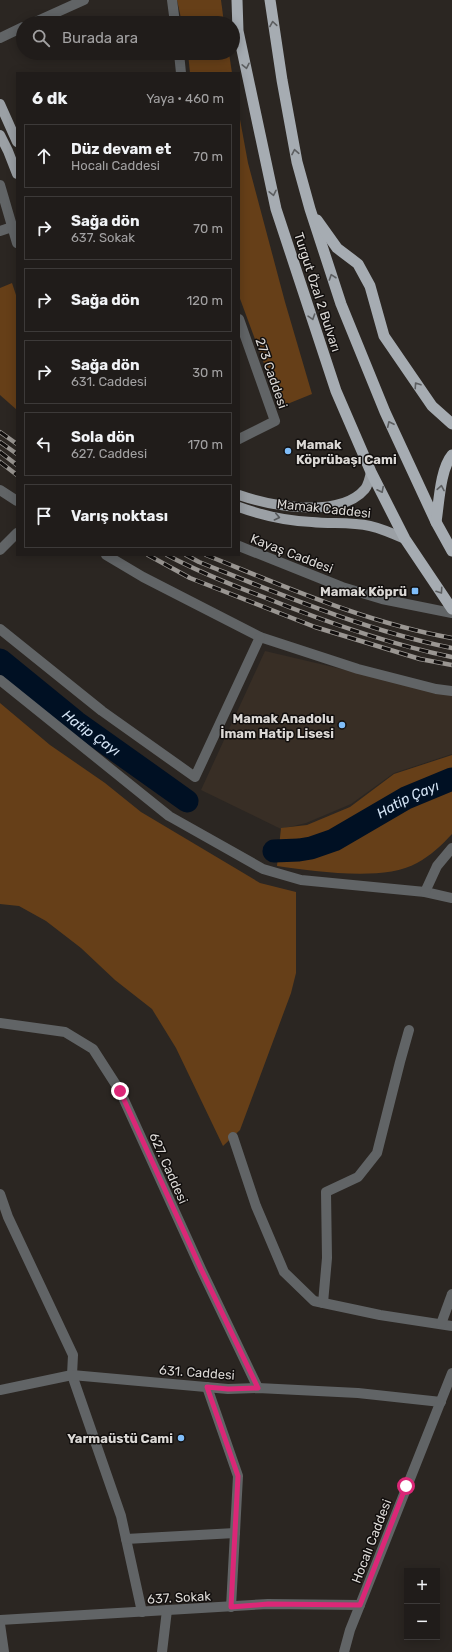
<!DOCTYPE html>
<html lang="tr">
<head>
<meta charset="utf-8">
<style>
  :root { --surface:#201c1a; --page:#282523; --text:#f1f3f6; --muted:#a2a1a2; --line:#3d3a39 }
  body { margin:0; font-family:Rubik,sans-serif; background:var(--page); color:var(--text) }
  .controls { position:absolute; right:12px; bottom:12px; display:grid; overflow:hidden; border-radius:0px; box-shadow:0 2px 10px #0003 }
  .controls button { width:36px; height:36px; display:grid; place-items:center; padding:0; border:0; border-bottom:1px solid var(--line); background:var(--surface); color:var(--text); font:20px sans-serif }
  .stop { position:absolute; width:12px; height:12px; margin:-9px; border:3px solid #db2777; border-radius:50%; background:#fff }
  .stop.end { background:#db2777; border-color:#fff; box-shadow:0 1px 4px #0008 }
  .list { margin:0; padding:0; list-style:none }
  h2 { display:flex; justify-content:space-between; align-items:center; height:52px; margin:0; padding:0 16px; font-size:17px }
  h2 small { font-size:13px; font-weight:400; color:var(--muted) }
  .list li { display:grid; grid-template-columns:26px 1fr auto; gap:12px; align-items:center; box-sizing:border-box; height:64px; margin:0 8px 8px; padding:0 8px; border:1px solid var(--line); border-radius:0px }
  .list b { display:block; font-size:15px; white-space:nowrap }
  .list p { margin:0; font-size:13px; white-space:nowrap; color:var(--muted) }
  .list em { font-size:13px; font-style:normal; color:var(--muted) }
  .icon { flex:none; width:22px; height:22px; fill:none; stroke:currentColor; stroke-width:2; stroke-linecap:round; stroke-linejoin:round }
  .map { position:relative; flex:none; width:452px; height:1652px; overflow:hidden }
  .search { position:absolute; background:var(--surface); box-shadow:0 2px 10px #0003; left:16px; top:16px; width:224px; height:44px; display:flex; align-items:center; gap:10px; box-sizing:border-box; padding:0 14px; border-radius:22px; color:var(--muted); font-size:15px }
  .panel { position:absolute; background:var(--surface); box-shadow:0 2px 10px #0003; left:16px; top:72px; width:224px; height:484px; border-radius:0px }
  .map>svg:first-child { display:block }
  .built { fill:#382e25 }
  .green { fill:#663f18 }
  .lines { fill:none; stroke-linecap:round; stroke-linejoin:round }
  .river { stroke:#001023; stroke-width:23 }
  .minor { stroke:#616466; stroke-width:10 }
  .tertiary { stroke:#616466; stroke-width:10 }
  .primary { stroke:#9ba0a5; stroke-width:10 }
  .trunk { stroke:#a6acb2; stroke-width:11 }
  .rail-casing { stroke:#9a9692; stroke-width:4.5 }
  .rail { stroke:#120f0e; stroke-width:3; stroke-dasharray:9; stroke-linecap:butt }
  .oneway { stroke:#5c5e60 }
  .oneway2 { stroke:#56585a }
  .route { stroke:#db2777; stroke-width:5 }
  .poi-dot { fill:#7fbdf9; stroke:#120f0e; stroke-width:1.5 }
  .labels { text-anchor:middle; stroke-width:3; stroke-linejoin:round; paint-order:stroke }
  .street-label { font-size:13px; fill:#dbd8d5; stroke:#120f0e }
  .poi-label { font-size:13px; font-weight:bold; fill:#dbd8d5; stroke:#120f0e; text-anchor:end }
  .water-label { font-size:14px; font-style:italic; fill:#d3e3f4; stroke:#120f0e }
</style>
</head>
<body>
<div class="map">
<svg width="452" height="1652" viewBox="0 0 452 1652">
  <rect width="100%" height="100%" fill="#2b2622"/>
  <!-- built -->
  <polygon class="built" points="265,651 452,695 452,754 394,773 351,804 306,823 281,829 201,790"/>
  <!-- green -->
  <g class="green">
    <polygon points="177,0 221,0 224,23 182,23"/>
    <polygon points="188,53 229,53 232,73 190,73"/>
    <polygon points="239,114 248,163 285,302 312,394 280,407 239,296"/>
    <polygon points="12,283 17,298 17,410 0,395 0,288"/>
    <polygon points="0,703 50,745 105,783 141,812 260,883 296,892 296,973 291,993 240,1130 223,1146 176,1048 152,1009 115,980 81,948 46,921 19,906 0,904"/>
    <path d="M452 755V834C442 845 430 856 417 863 384 882 314 871 277 866L281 828 307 825 350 807 394 774Z"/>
  </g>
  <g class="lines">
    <!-- river -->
    <g class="river">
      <path id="s1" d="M0 660 76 722 187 801"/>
      <path id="s2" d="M274 851 299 850 311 848 334 840 406 798 452 779"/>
    </g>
    <!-- minor -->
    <g class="minor">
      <polyline points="172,0 175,23"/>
      <polyline points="33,23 84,0"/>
      <polyline points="0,38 23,27"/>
      <polyline points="179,53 181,73"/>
      <polyline points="0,231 12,227"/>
      <polyline points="239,319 275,421 239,439"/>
      <polyline points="0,490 17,501"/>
      <polyline points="0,550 17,533"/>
      <polyline points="106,555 143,577 260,637 358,669 436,689 452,691"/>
      <polyline points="0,629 102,711 195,777 260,637"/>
      <polyline points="0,680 169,816 263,869 301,880 425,892 452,898"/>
      <polyline points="425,892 437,866 452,848"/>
      <polyline points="0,1023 65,1032 93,1049 120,1091 201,1269 258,1388"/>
      <polyline points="233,1137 256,1206 284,1272 314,1301 380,1315 452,1326"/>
      <polyline points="0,1194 8,1217 73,1355 72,1375 121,1516 142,1612"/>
      <polyline points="323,1303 327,1258 326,1192 358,1177 377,1153 400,1062 409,1030"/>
      <polyline points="441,1324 452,1294"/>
      <polyline points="207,1387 238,1476 231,1607"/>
      <polyline points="126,1539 235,1533"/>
      <polyline points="0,1620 268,1604 360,1605"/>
      <polyline points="0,1624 4,1652"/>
      <polyline points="162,1652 167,1610"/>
    </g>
    <!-- tertiary -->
    <g class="tertiary">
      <polyline points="0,185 17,243"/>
      <polyline points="239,546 342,587 382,599 452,613"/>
      <polyline points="0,1390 72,1375 228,1389 258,1388 358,1393 441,1402"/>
      <polyline points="344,1652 350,1630 360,1605 452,1373"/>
    </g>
    <!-- primary -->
    <g class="primary">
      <polyline points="0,104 17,142"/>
      <polyline points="0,135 8,151 17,174"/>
      <path d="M239 495C271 506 340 519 365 489 368 485 370 477 371 472"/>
      <path d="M239 507C261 515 288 521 312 522 331 524 351 522 370 526 383 529 394 534 405 539"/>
    </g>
    <!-- trunk -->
    <g class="trunk">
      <polyline points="237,0 238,31 276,209 336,391 371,472 405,539 452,609"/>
      <polyline points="270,0 282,80 297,162 310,209 341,304 385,412 436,522 452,551"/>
      <polyline points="317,220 337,248 358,264 370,286 384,336 432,406 452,424"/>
      <path d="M436 522C439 504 440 469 452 455"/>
    </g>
    <!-- rail casing -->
    <g class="rail-casing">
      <g id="rail">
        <polyline points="0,432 17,444"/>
        <polyline points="0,442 17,454"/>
        <polyline points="0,452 17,465"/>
        <polyline points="0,462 17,475"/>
        <polyline points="148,555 190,578 315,627 420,659 452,665"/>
        <path d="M167 555C197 571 229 584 261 596 323 621 387 644 452 657"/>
        <path d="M186 555 199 562C282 595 364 630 452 648"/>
        <path d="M206 555C286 587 367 623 452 638"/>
      </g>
    </g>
    <!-- rail -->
    <use href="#rail" class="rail"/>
  </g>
  <!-- one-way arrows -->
  <defs><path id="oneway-chevron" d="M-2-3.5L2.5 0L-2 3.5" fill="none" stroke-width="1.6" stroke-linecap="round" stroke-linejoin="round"/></defs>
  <g class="oneway">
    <use href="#oneway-chevron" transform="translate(273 24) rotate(-99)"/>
    <use href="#oneway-chevron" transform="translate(246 66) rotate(78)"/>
    <use href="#oneway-chevron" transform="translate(295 152) rotate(-101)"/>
    <use href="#oneway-chevron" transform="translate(273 193) rotate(78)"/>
    <use href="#oneway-chevron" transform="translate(332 277) rotate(-109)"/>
    <use href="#oneway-chevron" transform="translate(312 317) rotate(72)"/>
    <use href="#oneway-chevron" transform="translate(417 385) rotate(-124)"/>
    <use href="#oneway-chevron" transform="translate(390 424) rotate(-115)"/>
    <use href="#oneway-chevron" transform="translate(441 488) rotate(-80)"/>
    <use href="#oneway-chevron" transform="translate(381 490) rotate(63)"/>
    <use href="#oneway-chevron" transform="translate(440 591) rotate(56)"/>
  </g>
  <use class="oneway2" href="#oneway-chevron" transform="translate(277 517) rotate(12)"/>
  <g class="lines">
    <!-- route -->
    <polyline class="route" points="120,1091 201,1269 258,1388 228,1389 207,1387 238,1476 231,1607 268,1604 360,1605 406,1486"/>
  </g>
  <!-- markers -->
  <g class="poi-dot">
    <circle cx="288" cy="451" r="4"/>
    <rect x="411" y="587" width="8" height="8" rx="2"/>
    <circle cx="342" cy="725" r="4"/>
    <circle cx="181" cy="1438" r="4"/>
  </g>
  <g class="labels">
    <!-- street labels -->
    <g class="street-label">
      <text transform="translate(318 292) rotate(72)" y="5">Turgut Özal 2 Bulvarı</text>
      <text transform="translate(272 373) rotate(71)" y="5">273 Caddesi</text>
      <text transform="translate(324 508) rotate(6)" y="5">Mamak Caddesi</text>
      <text transform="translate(292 553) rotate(21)" y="5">Kayaş Caddesi</text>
      <text transform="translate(169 1168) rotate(66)" y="5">627. Caddesi</text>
      <text transform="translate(197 1372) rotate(4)" y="5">631. Caddesi</text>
      <text transform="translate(371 1541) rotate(-69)" y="5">Hocalı Caddesi</text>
      <text transform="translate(179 1597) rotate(-3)" y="5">637. Sokak</text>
    </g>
    <!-- poi labels -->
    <g class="poi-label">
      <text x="296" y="449" text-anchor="start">Mamak<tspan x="296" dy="15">Köprübaşı Cami</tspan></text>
      <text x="407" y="596">Mamak Köprü</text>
      <text x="334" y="723">Mamak Anadolu<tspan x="334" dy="15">İmam Hatip Lisesi</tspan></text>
      <text x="173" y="1443">Yarmaüstü Cami</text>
    </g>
    <!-- water labels -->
    <g class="water-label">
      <text dy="5" stroke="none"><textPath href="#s1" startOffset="117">Hatip Çayı</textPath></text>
      <text dy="5" stroke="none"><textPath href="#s2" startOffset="146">Hatip Çayı</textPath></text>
    </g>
  </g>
</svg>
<div class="controls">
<button>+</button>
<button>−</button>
</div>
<div class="stop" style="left:406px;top:1486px"></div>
<div class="stop end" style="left:120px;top:1091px"></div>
<div class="search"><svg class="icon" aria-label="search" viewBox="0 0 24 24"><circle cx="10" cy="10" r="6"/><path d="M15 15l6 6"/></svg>Burada ara</div>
<section class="panel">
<h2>6 dk<small>Yaya · 460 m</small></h2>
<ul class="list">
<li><svg class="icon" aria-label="ahead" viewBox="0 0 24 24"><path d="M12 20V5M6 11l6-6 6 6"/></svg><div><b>Düz devam et</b><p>Hocalı Caddesi</p></div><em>70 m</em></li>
<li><svg class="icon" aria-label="right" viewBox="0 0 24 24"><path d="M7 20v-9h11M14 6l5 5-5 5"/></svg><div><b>Sağa dön</b><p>637. Sokak</p></div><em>70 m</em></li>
<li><svg class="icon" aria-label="right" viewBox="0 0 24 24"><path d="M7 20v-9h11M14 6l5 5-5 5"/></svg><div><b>Sağa dön</b></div><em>120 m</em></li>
<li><svg class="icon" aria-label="right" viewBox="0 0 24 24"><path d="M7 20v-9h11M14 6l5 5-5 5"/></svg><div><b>Sağa dön</b><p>631. Caddesi</p></div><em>30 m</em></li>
<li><svg class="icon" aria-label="left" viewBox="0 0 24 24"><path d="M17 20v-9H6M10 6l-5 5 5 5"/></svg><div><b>Sola dön</b><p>627. Caddesi</p></div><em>170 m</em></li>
<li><svg class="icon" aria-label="arrive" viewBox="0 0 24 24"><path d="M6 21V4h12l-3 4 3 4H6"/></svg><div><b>Varış noktası</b></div></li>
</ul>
</section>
</div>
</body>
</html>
